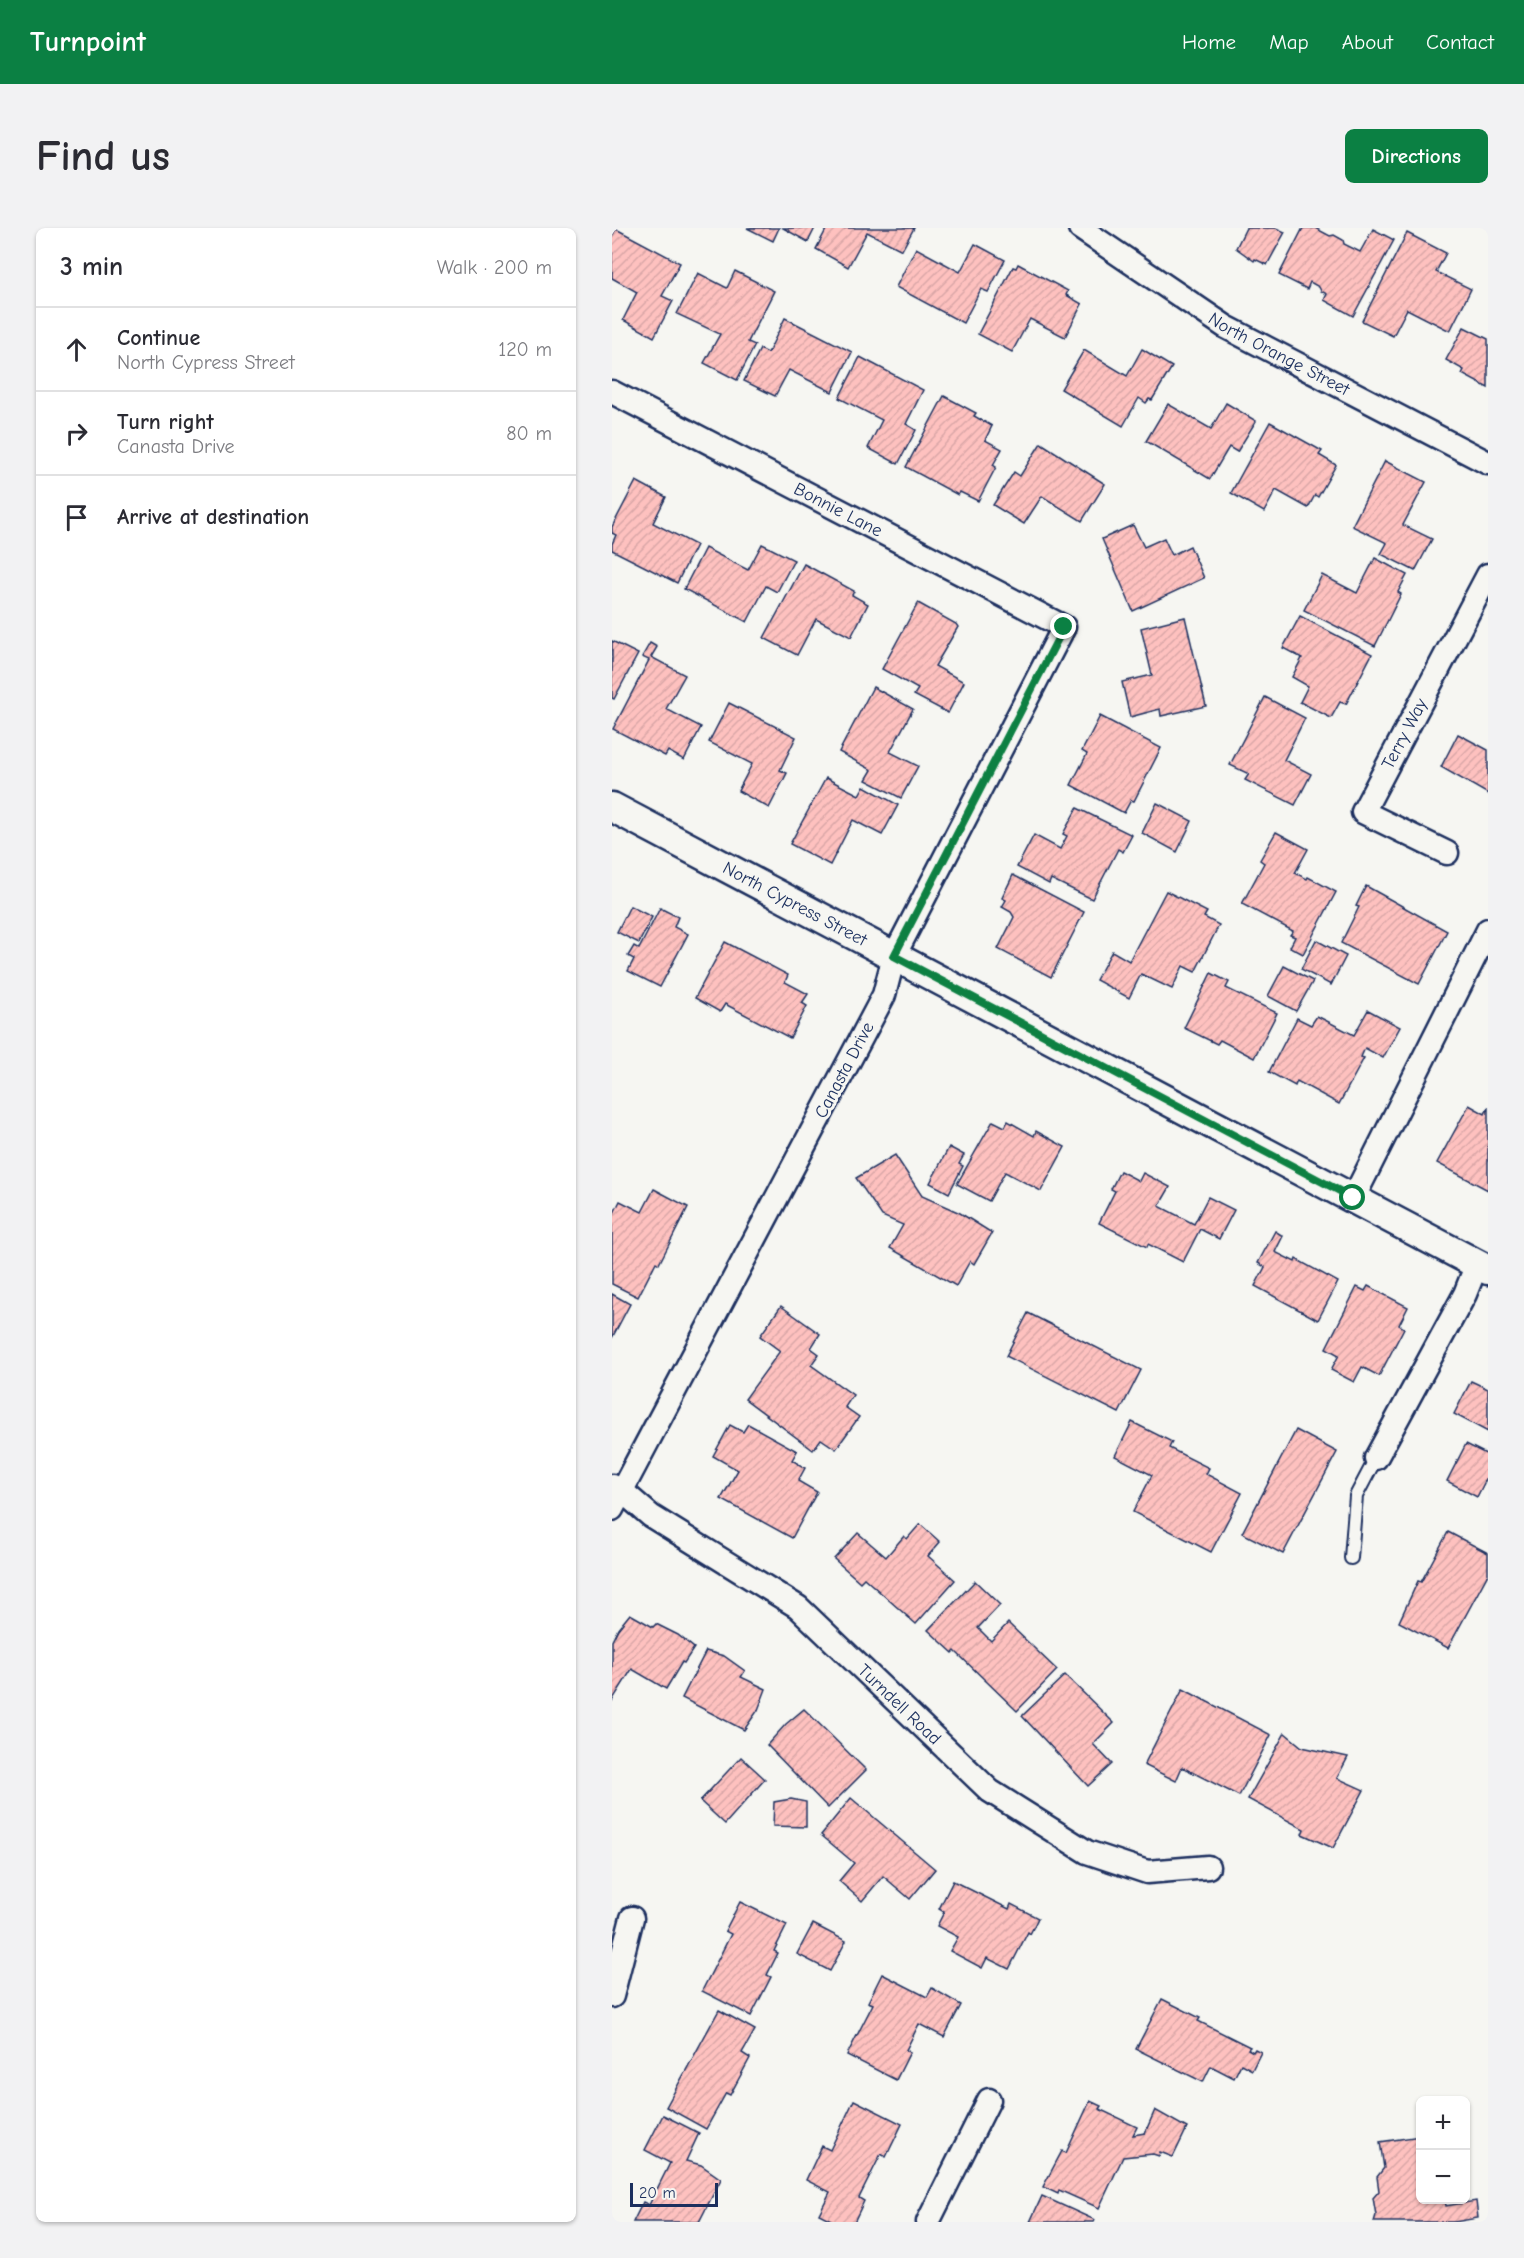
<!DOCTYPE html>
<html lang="en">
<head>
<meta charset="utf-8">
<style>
  :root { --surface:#fff; --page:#f2f2f3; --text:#2b2b33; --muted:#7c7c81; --line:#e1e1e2; --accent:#0b8043 }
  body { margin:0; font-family:"Comic Neue",sans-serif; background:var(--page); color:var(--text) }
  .controls { position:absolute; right:18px; bottom:18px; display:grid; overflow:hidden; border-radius:9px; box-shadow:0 2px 4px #0004 }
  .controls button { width:54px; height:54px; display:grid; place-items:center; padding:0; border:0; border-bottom:2px solid var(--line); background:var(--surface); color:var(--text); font:30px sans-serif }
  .scale { position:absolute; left:18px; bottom:15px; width:88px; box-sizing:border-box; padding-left:6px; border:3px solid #1b2f5e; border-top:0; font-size:16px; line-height:21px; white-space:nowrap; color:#1b2f5e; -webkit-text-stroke:4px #f6f6f2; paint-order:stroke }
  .stop { position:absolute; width:18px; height:18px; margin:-14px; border:4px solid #0b8043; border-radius:50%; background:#fff }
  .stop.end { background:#0b8043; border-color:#fff; box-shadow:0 2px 6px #0008 }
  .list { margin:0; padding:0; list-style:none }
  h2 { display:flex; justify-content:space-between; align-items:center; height:78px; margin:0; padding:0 24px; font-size:26px }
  h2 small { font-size:20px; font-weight:400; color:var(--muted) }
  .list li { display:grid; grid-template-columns:39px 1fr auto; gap:18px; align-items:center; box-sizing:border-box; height:84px; padding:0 24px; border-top:2px solid var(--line) }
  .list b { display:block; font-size:22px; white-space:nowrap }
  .list p { margin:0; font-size:20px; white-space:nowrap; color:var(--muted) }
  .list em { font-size:20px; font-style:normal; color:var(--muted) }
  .icon { flex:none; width:33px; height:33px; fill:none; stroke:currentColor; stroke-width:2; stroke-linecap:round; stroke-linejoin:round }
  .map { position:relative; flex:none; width:876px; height:1994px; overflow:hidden; border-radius:9px }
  header { display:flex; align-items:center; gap:36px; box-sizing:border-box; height:84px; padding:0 30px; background:var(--accent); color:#fff }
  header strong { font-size:28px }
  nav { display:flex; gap:33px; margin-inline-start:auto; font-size:21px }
  .intro { display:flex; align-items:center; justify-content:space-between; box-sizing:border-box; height:144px; padding:0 36px }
  h1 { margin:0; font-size:42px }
  .button { padding:15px 27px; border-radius:9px; background:var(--accent); color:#fff; font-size:21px; font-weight:700 }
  main { display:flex; gap:36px; padding:0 36px }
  aside { flex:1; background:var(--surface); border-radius:9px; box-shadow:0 2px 4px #0004 }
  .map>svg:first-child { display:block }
  .building { fill:url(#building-hatch); stroke:#1b2f5e; stroke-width:1.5 }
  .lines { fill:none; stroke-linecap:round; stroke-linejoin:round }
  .service-casing { stroke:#1b2f5e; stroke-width:16 }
  .minor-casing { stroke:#1b2f5e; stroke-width:27 }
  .tertiary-casing { stroke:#1b2f5e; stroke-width:33 }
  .service { stroke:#f6f6f2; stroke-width:12 }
  .minor { stroke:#f6f6f2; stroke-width:22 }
  .tertiary { stroke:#f6f6f2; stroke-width:28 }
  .route { stroke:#0b8043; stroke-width:8 }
  .labels { text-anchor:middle; stroke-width:6; stroke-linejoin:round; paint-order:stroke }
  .street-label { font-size:18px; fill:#1b2f5e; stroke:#f6f6f2 }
</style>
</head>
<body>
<header>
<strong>Turnpoint</strong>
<nav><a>Home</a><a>Map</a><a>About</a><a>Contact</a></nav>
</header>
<div class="intro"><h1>Find us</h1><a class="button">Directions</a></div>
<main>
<aside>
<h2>3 min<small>Walk · 200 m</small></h2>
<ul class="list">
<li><svg class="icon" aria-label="ahead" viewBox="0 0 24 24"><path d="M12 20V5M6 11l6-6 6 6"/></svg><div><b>Continue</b><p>North Cypress Street</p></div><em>120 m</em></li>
<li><svg class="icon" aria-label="right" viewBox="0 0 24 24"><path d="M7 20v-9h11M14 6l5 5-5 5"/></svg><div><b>Turn right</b><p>Canasta Drive</p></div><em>80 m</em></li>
<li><svg class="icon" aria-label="arrive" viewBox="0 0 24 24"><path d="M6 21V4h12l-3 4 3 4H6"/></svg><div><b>Arrive at destination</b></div></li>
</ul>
</aside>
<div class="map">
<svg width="876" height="1994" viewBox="0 0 876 1994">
  <defs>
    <pattern id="building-hatch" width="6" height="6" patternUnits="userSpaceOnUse" patternTransform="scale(1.5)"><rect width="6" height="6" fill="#fec1bf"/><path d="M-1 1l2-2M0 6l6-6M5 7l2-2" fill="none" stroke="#d9a6a7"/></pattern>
  </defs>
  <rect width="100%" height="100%" fill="#f6f6f2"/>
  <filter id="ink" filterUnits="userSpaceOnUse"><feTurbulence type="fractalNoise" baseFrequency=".0167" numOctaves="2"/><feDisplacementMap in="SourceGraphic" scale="12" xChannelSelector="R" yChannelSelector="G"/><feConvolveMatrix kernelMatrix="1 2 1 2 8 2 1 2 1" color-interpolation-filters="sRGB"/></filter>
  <g filter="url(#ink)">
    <!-- building -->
    <g class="building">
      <polygon points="135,0 167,0 161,13"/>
      <polygon points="171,0 203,0 196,14"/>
      <polygon points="215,0 302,0 290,22 255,4 236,39 204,21"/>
      <polygon points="634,0 664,0 673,4 655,37 643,31 642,33 624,20"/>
      <polygon points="691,0 703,0 718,8 722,7 731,12 732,16 748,24 761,1 782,12 741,88 712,72 715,66 709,63 707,59 698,54 695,61 667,47"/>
      <polygon points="4,1 68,35 50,68 61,73 42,109 11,92 25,64 0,50 0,8"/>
      <polygon points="795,5 834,25 824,44 859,61 838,103 795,81 781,108 750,93"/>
      <polygon points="363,16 393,32 376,64 369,61 351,95 284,59 304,20 348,44"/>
      <polygon points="406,36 456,63 454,67 470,76 453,109 418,91 400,124 366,106 401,39 404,40"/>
      <polygon points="123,43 162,63 136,114 143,117 125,152 92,135 108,106 65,86 86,45 115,60"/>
      <polygon points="173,90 240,124 220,164 177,142 163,168 132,153 148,121 156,125"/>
      <polygon points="852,99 876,111 876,160 850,146 852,142 834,132"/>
      <polygon points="530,121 560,139 540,172 537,171 534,175 527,170 511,198 449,161 472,122 515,148"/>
      <polygon points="248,129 311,162 294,196 304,202 286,236 256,220 270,192 227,170"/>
      <polygon points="332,168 364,185 362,188 380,198 373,212 390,221 381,237 384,239 366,273 348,264 346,267 294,239"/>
      <polygon points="614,175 644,193 625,224 617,219 598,251 534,213 556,176 599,201"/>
      <polygon points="658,194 710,223 707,227 724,237 706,269 703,267 696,280 664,262 652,284 619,265"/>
      <polygon points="429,215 493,256 470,293 430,268 412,296 381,277 402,244 408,248"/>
      <polygon points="773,233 814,254 791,297 820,311 803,343 769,326 775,315 740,298"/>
      <polygon points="24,253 54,269 41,295 84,317 65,355 0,322 0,316 4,307 0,305 0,299"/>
      <polygon points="521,297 532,319 552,310 560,327 578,318 592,350 521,383 490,311"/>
      <polygon points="150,316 182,332 165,364 154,358 135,394 72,361 93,320 136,342"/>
      <polygon points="763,330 795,347 786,364 789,366 763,418 692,382 710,347 745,365"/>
      <polygon points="192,336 242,363 240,367 256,376 239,409 204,391 185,427 152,410"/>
      <polygon points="306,375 344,396 346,399 323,438 352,454 336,485 302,467 306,461 270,441"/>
      <polygon points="688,388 760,426 734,476 728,474 719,490 688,474 696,458 680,449 690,430 671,420"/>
      <polygon points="573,389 594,478 549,488 548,481 518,489 510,454 540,447 529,400"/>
      <polygon points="0,413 26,426 2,471 0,470"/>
      <polygon points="38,415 45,419 39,429 73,447 54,481 89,499 72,532 56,523 53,528 1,501 37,432 30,429"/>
      <polygon points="261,459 301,481 278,524 306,538 289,570 254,552 260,542 227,524"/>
      <polygon points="653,469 693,490 672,532 699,546 683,577 633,552 637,546 618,537"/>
      <polygon points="117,475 184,509 168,542 175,545 157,580 126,563 140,536 97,514"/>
      <polygon points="488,488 549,520 522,573 519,572 512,585 459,557 475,526 470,523"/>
      <polygon points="846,506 876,522 876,566 829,539"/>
      <polygon points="214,550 247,567 252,558 286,577 270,607 241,592 218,637 178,616"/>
      <polygon points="545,575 580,593 565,624 530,605"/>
      <polygon points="465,580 520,607 511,624 506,621 480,671 439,651 437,656 405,639 422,607 448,621 455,608 451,606"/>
      <polygon points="664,604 696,621 683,645 695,651 696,649 724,664 691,726 678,719 683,709 678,707 681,703 630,676 652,635 648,632"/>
      <polygon points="401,647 472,684 439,749 386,721 402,689 399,684 390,679 394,672 390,670"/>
      <polygon points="754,658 835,703 807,756 729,715 747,679 744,678"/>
      <polygon points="554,663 595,684 592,689 607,697 583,744 571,738 560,761 529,746 517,770 484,752 500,723 517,733"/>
      <polygon points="18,678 40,689 27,715 5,704"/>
      <polygon points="48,680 66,689 62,699 76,706 48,759 16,743 22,731 16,728 22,718 27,721"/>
      <polygon points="704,712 734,728 719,757 689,741"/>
      <polygon points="113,714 176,747 173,754 196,766 190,775 195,778 178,810 113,776 108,784 83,770"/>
      <polygon points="672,738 701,753 684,783 656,768"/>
      <polygon points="599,745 617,754 614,760 665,785 642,830 608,812 605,816 572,800"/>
      <polygon points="756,782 788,799 771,830 753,820 749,829 752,830 727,876 685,853 683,858 657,844 685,790 699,797 705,788 742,807"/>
      <polygon points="857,877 873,886 876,879 876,962 825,935"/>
      <polygon points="381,893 393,899 396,893 422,908 424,903 453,919 429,963 393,944 377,973 345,956"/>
      <polygon points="337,919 352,927 347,936 351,938 337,965 318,955"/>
      <polygon points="283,927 310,968 348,985 380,1005 362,1036 358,1033 344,1058 278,1020 291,997 270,988 244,950"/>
      <polygon points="508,943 527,953 531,945 558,959 547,978 582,996 596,969 622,982 607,1011 588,1001 571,1034 536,1016 535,1019 487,995 503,963 499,961"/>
      <polygon points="42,961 76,979 47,1036 44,1034 26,1069 0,1056 0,989 8,973 30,984"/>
      <polygon points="663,1003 671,1008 663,1024 683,1034 684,1031 726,1054 706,1092 643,1058 653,1039 646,1035"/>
      <polygon points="756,1058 796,1079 787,1097 792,1100 767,1148 750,1139 742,1154 719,1142 727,1127 714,1120 745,1059 753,1063"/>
      <polygon points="0,1066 18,1076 0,1110"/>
      <polygon points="169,1078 208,1106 199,1120 207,1126 199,1137 241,1167 233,1179 247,1189 224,1221 209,1211 201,1222 133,1171 168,1123 148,1108"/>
      <polygon points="416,1085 529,1142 507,1185 394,1128"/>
      <polygon points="859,1153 876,1161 876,1204 842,1186"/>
      <polygon points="520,1194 560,1214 557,1220 597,1240 594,1246 630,1265 599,1324 521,1284 540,1247 503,1228"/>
      <polygon points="136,1196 185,1223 180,1232 193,1240 186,1253 205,1264 180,1310 109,1271 126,1242 101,1228 118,1197 131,1204"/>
      <polygon points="684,1202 725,1224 671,1326 630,1305"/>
      <polygon points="854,1216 876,1227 876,1247 865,1269 835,1253"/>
      <polygon points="308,1296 328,1314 316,1328 343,1352 304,1396 252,1350 248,1354 222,1331 246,1305 274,1329 292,1308 295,1311"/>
      <polygon points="836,1304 876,1325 876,1346 836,1420 787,1394 806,1353 809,1354"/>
      <polygon points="363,1353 388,1377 366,1400 379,1413 396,1395 445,1442 405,1483 343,1423 341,1425 316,1402"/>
      <polygon points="18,1386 41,1399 44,1396 66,1407 82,1420 72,1435 70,1434 54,1461 20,1441 0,1473 0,1413 6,1401"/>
      <polygon points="94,1423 112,1428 133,1443 129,1449 154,1461 146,1482 132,1502 70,1470"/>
      <polygon points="453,1447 502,1495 481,1516 500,1536 476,1558 410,1488"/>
      <polygon points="571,1461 659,1507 627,1568 570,1539 564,1553 532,1537"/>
      <polygon points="192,1481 254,1542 216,1580 155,1517 174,1496"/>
      <polygon points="673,1505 690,1519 736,1529 725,1550 752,1562 721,1620 690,1606 692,1601 636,1571"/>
      <polygon points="129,1529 153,1551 113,1596 88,1573"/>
      <polygon points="239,1570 323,1641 298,1671 271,1648 250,1673 227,1653 242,1635 209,1607"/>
      <polygon points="179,1571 194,1574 194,1599 161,1598 162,1574"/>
      <polygon points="341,1653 397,1681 399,1676 426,1690 418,1706 416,1704 397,1741 375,1730 370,1740 338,1723 346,1709 325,1698 332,1684 327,1681"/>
      <polygon points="128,1674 175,1697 162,1723 166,1725 155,1747 159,1749 139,1788 90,1763 119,1706 113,1703"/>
      <polygon points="201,1696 234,1713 218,1743 185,1726"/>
      <polygon points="270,1746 315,1769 320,1760 349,1777 332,1809 307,1796 294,1822 298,1824 284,1852 235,1827 261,1776 256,1774"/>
      <polygon points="550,1771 588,1790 586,1793 638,1819 636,1821 641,1824 643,1821 649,1824 640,1842 629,1836 622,1850 599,1838 591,1854 524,1821"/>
      <polygon points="107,1782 143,1802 130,1825 138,1830 118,1867 114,1865 94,1901 54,1879"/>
      <polygon points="242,1872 290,1896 274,1929 269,1926 247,1970 252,1973 242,1994 223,1994 207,1986 218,1964 194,1952 210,1918 218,1922"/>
      <polygon points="478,1873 489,1878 487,1881 525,1899 521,1907 533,1905 543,1882 575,1900 561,1929 548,1924 547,1928 541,1926 511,1929 487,1980 447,1962 446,1966 431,1959 450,1923 454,1925"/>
      <polygon points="51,1887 87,1905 74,1933 89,1937 109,1951 87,1994 21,1994 31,1974 37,1977 58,1935 33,1922"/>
      <polygon points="808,1908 808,1972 833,1972 834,1978 864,1973 866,1990 842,1994 762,1994 764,1987 761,1970 767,1963 765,1949 772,1940 768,1914"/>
      <polygon points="430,1968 483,1992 482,1994 418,1994"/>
    </g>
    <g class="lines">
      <!-- service casing -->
      <g class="service-casing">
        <polyline id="service" points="739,1330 744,1268 764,1230"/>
      </g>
      <!-- minor casing -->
      <g class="minor-casing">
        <g id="minor">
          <path id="s1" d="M468 0 614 99 876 235"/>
          <path id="s2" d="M0 164 452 399 282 728 272 767 0 1281"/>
          <path id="s3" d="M835 625 751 584 876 347"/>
          <polyline points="741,971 876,702"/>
          <polyline points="764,1230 853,1066 865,1036"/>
          <path id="s4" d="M0 1258 10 1263 39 1288 186 1379 378 1563 475 1624 535 1644 596 1639"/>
          <polyline points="0,1768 20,1690"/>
          <polyline points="316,1994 377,1872"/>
        </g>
      </g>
      <!-- tertiary casing -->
      <g class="tertiary-casing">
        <g id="tertiary">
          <path id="s5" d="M0 579 876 1042"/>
        </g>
      </g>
      <!-- service -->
      <use href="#service" class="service"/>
      <!-- minor -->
      <use href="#minor" class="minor"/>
      <!-- tertiary -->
      <use href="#tertiary" class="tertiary"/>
    </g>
  </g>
  <g class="lines" filter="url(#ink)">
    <!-- route -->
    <polyline class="route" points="452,399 282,728 741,970"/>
  </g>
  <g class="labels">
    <!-- street labels -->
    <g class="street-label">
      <text dy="6" stroke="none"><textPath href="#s1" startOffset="236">North Orange Street</textPath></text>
      <text dy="6" stroke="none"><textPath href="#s2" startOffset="255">Bonnie Lane</textPath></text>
      <text dy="6" stroke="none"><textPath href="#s3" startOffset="182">Terry Way</textPath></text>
      <text dy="6" stroke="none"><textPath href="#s5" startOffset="207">North Cypress Street</textPath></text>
      <text transform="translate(232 842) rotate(-62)" y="6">Canasta Drive</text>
      <text dy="6" stroke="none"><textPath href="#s4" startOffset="363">Turndell Road</textPath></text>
    </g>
  </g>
</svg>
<div class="controls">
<button>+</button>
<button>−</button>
</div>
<div class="scale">20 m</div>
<div class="stop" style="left:741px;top:970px"></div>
<div class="stop end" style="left:452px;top:399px"></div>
</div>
</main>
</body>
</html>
